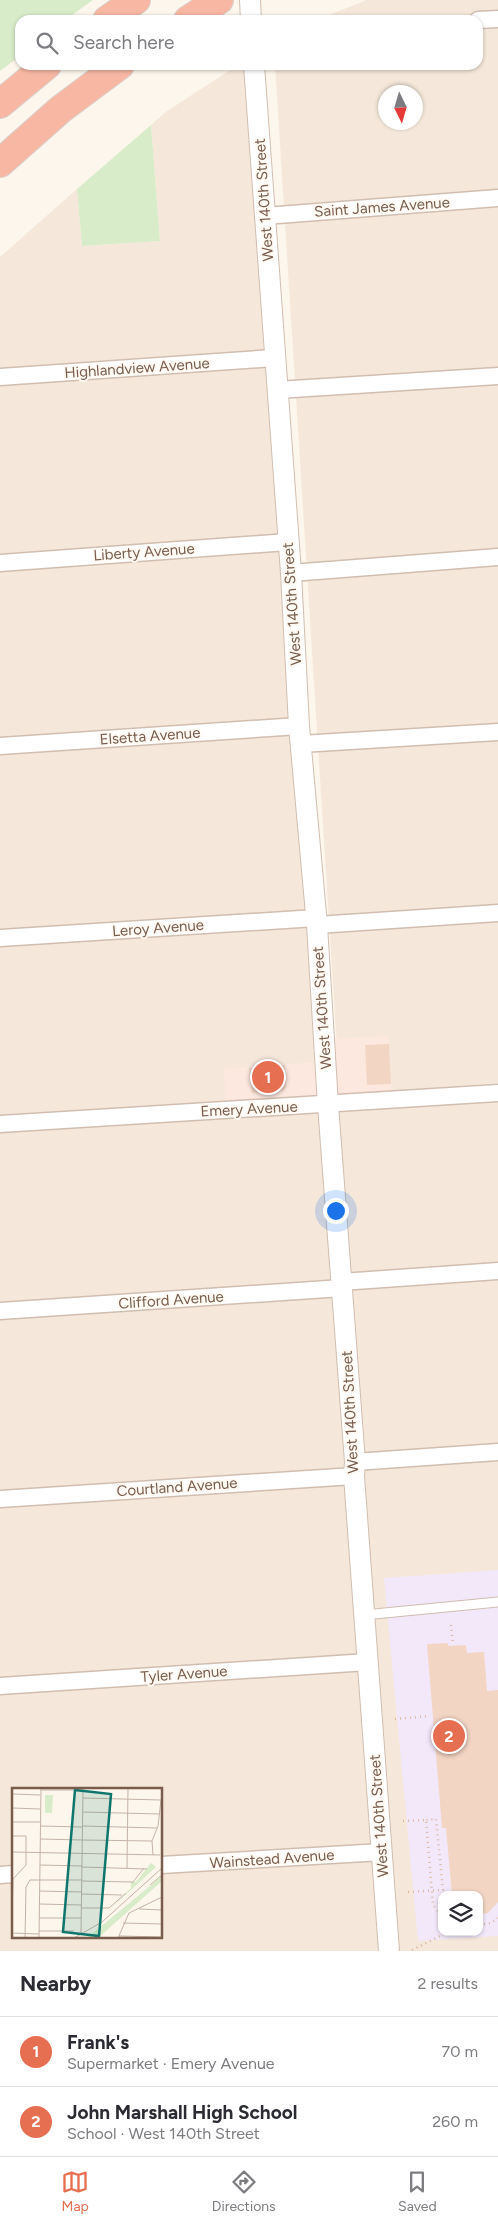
<!DOCTYPE html>
<html lang="en">
<head>
<meta charset="utf-8">
<style>
  :root { --surface:#fff; --page:#f2f2f3; --text:#2b2b33; --muted:#7c7c81; --line:#e1e1e2; --accent:#e76f51 }
  body { margin:0; font-family:Figtree,sans-serif; background:var(--page); color:var(--text) }
  .controls { position:absolute; right:15px; bottom:15px; display:grid; overflow:hidden; border-radius:10px; box-shadow:0 1px 4px #0004 }
  .controls button { width:45px; height:45px; display:grid; place-items:center; padding:0; border:0; border-bottom:1px solid var(--line); background:var(--surface); color:var(--text); font:25px sans-serif }
  .compass { position:absolute; left:378px; top:85px; width:45px; height:45px; border-radius:50%; background:var(--surface); box-shadow:0 1px 4px #0004; rotate:175deg }
  .you { position:absolute; left:335px; top:1210px; width:18px; height:18px; margin:-12px; border:4px solid #fff; border-radius:50%; background:#1a73e8; box-shadow:0 0 0 8px #1a73e833 }
  .badge { display:grid; place-items:center; width:32px; height:32px; border-radius:50%; background:var(--accent); color:#fff; font-size:16px; font-weight:700 }
  .pin { position:absolute; translate:-50% -50%; border:2px solid #fff; box-shadow:0 1px 5px #0006 }
  .list { margin:0; padding:0; list-style:none }
  h2 { display:flex; justify-content:space-between; align-items:center; height:65px; margin:0; padding:0 20px; font-size:21px }
  h2 small { font-size:16px; font-weight:400; color:var(--muted) }
  .list li { display:grid; grid-template-columns:32px 1fr auto; gap:15px; align-items:center; box-sizing:border-box; height:70px; padding:0 20px; border-top:1px solid var(--line) }
  .list b { display:block; font-size:19px; white-space:nowrap }
  .list p { margin:0; font-size:16px; white-space:nowrap; color:var(--muted) }
  .list em { font-size:16px; font-style:normal; color:var(--muted) }
  .icon { flex:none; width:28px; height:28px; fill:none; stroke:currentColor; stroke-width:2; stroke-linecap:round; stroke-linejoin:round }
  .map { position:relative; flex:none; width:498px; height:1951px; overflow:hidden }
  .search { position:absolute; background:var(--surface); box-shadow:0 1px 4px #0004; left:15px; right:15px; top:15px; height:55px; display:flex; align-items:center; gap:12px; box-sizing:border-box; padding:0 18px; border-radius:15px; color:var(--muted); font-size:19px }
  .sheet { height:205px; background:var(--surface) }
  nav { display:flex; justify-content:space-around; align-items:center; box-sizing:border-box; height:70px; border-top:1px solid var(--line); background:var(--surface); font-size:14px; color:var(--muted) }
  nav a { display:grid; justify-items:center; gap:2px }
  nav .on { color:var(--accent) }
  .map>svg:first-child { display:block }
  .residential { fill:#f5e8da; fill-rule:evenodd }
  .commercial { fill:#fde8e0 }
  .education { fill:#f3e8fa; fill-rule:evenodd }
  .green { fill:#d8ecc9 }
  .building { fill:#f3d5c3 }
  .lines { fill:none; stroke-linecap:round; stroke-linejoin:round }
  .service-casing { stroke:#d1beb0; stroke-width:11 }
  .minor-casing { stroke:#d1beb0; stroke-width:19 }
  .tertiary-casing { stroke:#d1beb0; stroke-width:22 }
  .motorway-casing { stroke:#dad1cd; stroke-width:30 }
  .path { stroke:#d9b8a5; stroke-width:2.5; stroke-dasharray:1 4; stroke-linecap:butt }
  .service { stroke:#fff; stroke-width:9 }
  .minor { stroke:#fff; stroke-width:16 }
  .tertiary { stroke:#fff; stroke-width:20 }
  .motorway { stroke:#f7b7a3; stroke-width:28 }
  .labels { text-anchor:middle; stroke-width:4; stroke-linejoin:round; paint-order:stroke }
  .street-label { font-size:15px; fill:#7a5c4d; stroke:#fffaf3 }
  .inset-road { fill:none; stroke:#c5b3a7; stroke-width:1 }
  .view { fill:#0f766e; fill-opacity:0.15; stroke:#0f766e; stroke-width:2.5 }
  .inset-edge { fill:none; stroke:#7a5c4d; stroke-width:2.5 }
</style>
</head>
<body>
<div class="map">
<svg width="498" height="1951" viewBox="0 0 498 1951">
  <rect width="100%" height="100%" fill="#fdf6ec"/>
  <!-- residential -->
  <g class="residential">
    <path d="M367 0H498V1083L340 1095 275 65H478V20H316ZM386 92H416V122H386Z"/>
    <path d="M238 65H249L321 1062 226 1106 498 1088V1951H0V257L77 189 82 246 160 241 151 125 167 111ZM14 1790H161V1937H14ZM442 1895H479V1932H442Z"/>
  </g>
  <!-- commercial -->
  <polygon class="commercial" points="388,1036 392,1095 226,1106 224,1069 320,1062 319,1040"/>
  <!-- education -->
  <path class="education" d="M498 1570V1936L418 1941 384 1578ZM442 1895H479V1932H442Z"/>
  <!-- green -->
  <g class="green">
    <polygon points="0,0 93,0 65,20 20,20 20,56 0,71"/>
    <polygon points="151,125 160,241 82,246 77,189"/>
  </g>
  <!-- building -->
  <g class="building">
    <polygon points="389,1044 391,1084 367,1085 365,1045"/>
    <polygon points="285,1065 286,1087 283,1091 252,1093 249,1068"/>
    <polygon points="448,1643 448,1646 466,1645 467,1653 484,1652 487,1691 498,1690 498,1902 488,1913 479,1914 479,1895 452,1895 446,1828 442,1828 427,1644"/>
  </g>
  <g class="lines">
    <!-- service casing -->
    <g class="service-casing">
      <polyline id="service" points="364,1615 498,1602"/>
    </g>
    <!-- minor casing -->
    <g class="minor-casing">
      <g id="minor">
        <polyline points="478,20 498,19"/>
        <polyline points="265,216 498,198"/>
        <polyline points="0,377 274,358"/>
        <polyline points="277,390 498,376"/>
        <polyline points="0,563 288,542"/>
        <polyline points="291,573 498,557"/>
        <polyline points="301,744 498,732"/>
        <polyline points="0,746 299,726"/>
        <polyline points="317,925 498,913"/>
        <polyline points="0,938 316,918"/>
        <polyline points="0,1124 498,1093"/>
        <polyline points="341,1282 498,1271"/>
        <polyline points="0,1311 342,1288"/>
        <polyline points="355,1462 498,1452"/>
        <polyline points="0,1499 354,1476"/>
        <polyline points="0,1686 368,1662"/>
        <polyline points="161,1865 382,1852"/>
        <polyline points="0,1875 14,1874"/>
      </g>
    </g>
    <!-- tertiary casing -->
    <g class="tertiary-casing">
      <g id="tertiary">
        <polyline points="250,0 251,20"/>
        <polyline points="254,65 291,573 299,726 317,925 328,1105 355,1462 354,1476 389,1951"/>
      </g>
    </g>
    <!-- motorway casing -->
    <g class="motorway-casing">
      <g id="motorway">
        <polyline points="107,20 136,0"/>
        <polyline points="188,20 219,0"/>
        <polyline points="0,104 47,65"/>
        <polyline points="0,163 61,109 120,65"/>
      </g>
    </g>
    <!-- path -->
    <g class="path">
      <polyline points="451,1625 453,1644"/>
      <polyline points="395,1719 429,1716"/>
      <polyline points="403,1821 426,1820 433,1905 442,1916"/>
      <polyline points="408,1892 443,1890 436,1819 426,1820"/>
      <polyline points="479,1925 491,1923 498,1918"/>
      <polyline points="412,1950 448,1932"/>
    </g>
    <!-- service -->
    <use href="#service" class="service"/>
    <!-- minor -->
    <use href="#minor" class="minor"/>
    <!-- tertiary -->
    <use href="#tertiary" class="tertiary"/>
    <!-- motorway -->
    <use href="#motorway" class="motorway"/>
  </g>
  <g class="labels">
    <!-- street labels -->
    <g class="street-label">
      <text transform="translate(264 200) rotate(-94)" y="5">West 140th Street</text>
      <text transform="translate(382 207) rotate(-4)" y="5">Saint James Avenue</text>
      <text transform="translate(137 368) rotate(-4)" y="5">Highlandview Avenue</text>
      <text transform="translate(144 552) rotate(-4)" y="5">Liberty Avenue</text>
      <text transform="translate(292 604) rotate(-94)" y="5">West 140th Street</text>
      <text transform="translate(150 736) rotate(-4)" y="5">Elsetta Avenue</text>
      <text transform="translate(158 928) rotate(-4)" y="5">Leroy Avenue</text>
      <text transform="translate(322 1008) rotate(-94)" y="5">West 140th Street</text>
      <text transform="translate(249 1109) rotate(-3)" y="5">Emery Avenue</text>
      <text transform="translate(171 1300) rotate(-4)" y="5">Clifford Avenue</text>
      <text transform="translate(350 1412) rotate(-93)" y="5">West 140th Street</text>
      <text transform="translate(177 1487) rotate(-4)" y="5">Courtland Avenue</text>
      <text transform="translate(184 1674) rotate(-4)" y="5">Tyler Avenue</text>
      <text transform="translate(379 1816) rotate(-94)" y="5">West 140th Street</text>
      <text transform="translate(272 1859) rotate(-4)" y="5">Wainstead Avenue</text>
    </g>
  </g>
  <!-- overview -->
  <g transform="translate(12 1788)">
    <rect width="150" height="150" fill="#fdf6ec"/>
    <path d="M33 7H41L40 25H33ZM139 75 144 79 96 123 119 100V94H124ZM150 88V93L86 150H75Z" fill="#d8ecc9"/>
    <path class="inset-road" d="M29 2H71M0 6 28 7M71 10 149 12M0 20 28 21M71 24 147 26M0 34H28M28 38 70 39M71 38 145 40M0 48H14V77L1 91 0 132M28 51 70 52M70 52 140 53M0 64 148 67M141 67 140 53 146 38 149 12M28 77 70 78M70 79 135 81M115 80 116 0M70 93 121 94 132 80M138 97 150 87M27 103 69 104M69 106 110 107M27 116 69 117M69 120H97L114 105M127 121 150 122M27 130H69M111 135 150 136M27 143H62M0 145 27 146M69 145 71 0M107 148 150 149M13 150 14 99 18 92H70M27 150 29 0M62 150 90 134 150 80M106 150 117 125 150 109"/>
    <path class="view" d="M63 2 99 6 87 148 51 144Z"/>
    <rect width="150" height="150" class="inset-edge"/>
  </g>
</svg>
<div class="controls">
<button><svg class="icon" aria-label="layers" viewBox="0 0 24 24"><path d="M12 4l9 5-9 5-9-5zM3 14l9 5 9-5"/></svg></button>
</div>
<svg class="compass" viewBox="-18 -18 36 36"><path d="M0-13l5 13h-10z" fill="#e53935"/><path d="M0 13l5-13h-10z" fill="#7c7c81"/></svg>
<div class="you"></div>
<div class="pin badge" style="left:268px;top:1077px">1</div>
<div class="pin badge" style="left:449px;top:1736px">2</div>
<div class="search"><svg class="icon" aria-label="search" viewBox="0 0 24 24"><circle cx="10" cy="10" r="6"/><path d="M15 15l6 6"/></svg>Search here</div>
</div>
<section class="sheet">
<h2>Nearby<small>2 results</small></h2>
<ul class="list">
<li><span class="badge">1</span><div><b>Frank's</b><p>Supermarket · Emery Avenue</p></div><em>70 m</em></li>
<li><span class="badge">2</span><div><b>John Marshall High School</b><p>School · West 140th Street</p></div><em>260 m</em></li>
</ul>
</section>
<nav>
<a class="on"><svg class="icon" aria-label="map" viewBox="0 0 24 24"><path d="M3 6l6-2 6 2 6-2v14l-6 2-6-2-6 2zM9 4v14M15 6v14"/></svg>Map</a>
<a><svg class="icon" aria-label="directions" viewBox="0 0 24 24"><path d="M12 3l9 9-9 9-9-9zM9 14v-3h6M13 9l2 2-2 2"/></svg>Directions</a>
<a><svg class="icon" aria-label="saved" viewBox="0 0 24 24"><path d="M7 4h10v16l-5-4-5 4z"/></svg>Saved</a>
</nav>
</body>
</html>
